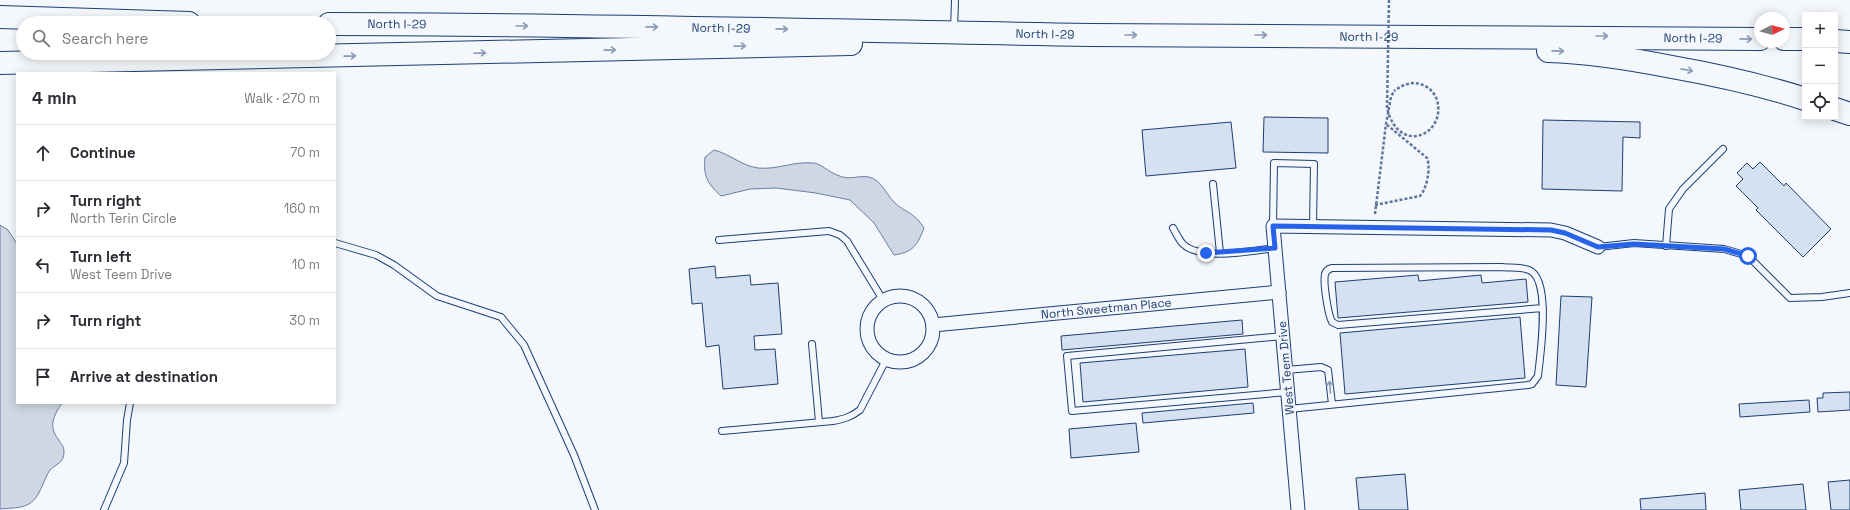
<!DOCTYPE html>
<html lang="en">
<head>
<meta charset="utf-8">
<style>
  :root { --surface:#fff; --page:#f7f7f7; --text:#2b2b33; --muted:#7c7c81; --line:#e1e1e2 }
  body { margin:0; font-family:"Space Grotesk",sans-serif; background:var(--page); color:var(--text) }
  .controls { position:absolute; right:12px; top:12px; display:grid; overflow:hidden; border-radius:0px; box-shadow:0 2px 10px #0003 }
  .controls button { width:36px; height:36px; display:grid; place-items:center; padding:0; border:0; border-bottom:1px solid var(--line); background:var(--surface); color:var(--text); font:20px sans-serif }
  .compass { position:absolute; left:1754px; top:12px; width:36px; height:36px; border-radius:50%; background:var(--surface); box-shadow:0 2px 10px #0003; rotate:85deg }
  .stop { position:absolute; width:12px; height:12px; margin:-9px; border:3px solid #2563eb; border-radius:50%; background:#fff }
  .stop.end { background:#2563eb; border-color:#fff; box-shadow:0 1px 4px #0008 }
  .list { margin:0; padding:0; list-style:none }
  h2 { display:flex; justify-content:space-between; align-items:center; height:52px; margin:0; padding:0 16px; font-size:17px }
  h2 small { font-size:13px; font-weight:400; color:var(--muted) }
  .list li { display:grid; grid-template-columns:26px 1fr auto; gap:12px; align-items:center; box-sizing:border-box; height:56px; padding:0 16px; border-top:1px solid var(--line) }
  .list b { display:block; font-size:15px; white-space:nowrap }
  .list p { margin:0; font-size:13px; white-space:nowrap; color:var(--muted) }
  .list em { font-size:13px; font-style:normal; color:var(--muted) }
  .icon { flex:none; width:22px; height:22px; fill:none; stroke:currentColor; stroke-width:2; stroke-linecap:round; stroke-linejoin:round }
  .map { position:relative; flex:none; width:1850px; height:510px; overflow:hidden }
  .search { position:absolute; background:var(--surface); box-shadow:0 2px 10px #0003; left:16px; top:16px; width:320px; height:44px; display:flex; align-items:center; gap:10px; box-sizing:border-box; padding:0 14px; border-radius:22px; color:var(--muted); font-size:15px }
  .panel { position:absolute; background:var(--surface); box-shadow:0 2px 10px #0003; left:16px; top:72px; width:320px; height:332px; border-radius:0px }
  .map>svg:first-child { display:block }
  .water { fill:#cfd7e4; stroke:#687fa3 }
  .building { fill:#d5e0f0; stroke:#1d3f73 }
  .lines { fill:none; stroke-linecap:round; stroke-linejoin:round }
  .lane-casing { stroke:#1d3f73; stroke-width:8 }
  .street-casing { stroke:#1d3f73; stroke-width:15 }
  .highway-casing { stroke:#1d3f73; stroke-width:24 }
  .path { stroke:#5e769c; stroke-width:2.5; stroke-dasharray:3 2; stroke-linecap:butt }
  .lane { stroke:#f4f7fb; stroke-width:6 }
  .street { stroke:#f4f7fb; stroke-width:13 }
  .highway { stroke:#f4f7fb; stroke-width:22 }
  .path-bridge { stroke:#5e769c; stroke-width:2.5; stroke-dasharray:3 2; stroke-linecap:butt }
  .oneway { stroke:#889bb7 }
  .route { stroke:#2563eb; stroke-width:5 }
  .labels { text-anchor:middle; stroke-width:3; stroke-linejoin:round; paint-order:stroke }
  .street-label { font-size:12px; fill:#1d3f73; stroke:#f4f7fb }
</style>
</head>
<body>
<div class="map">
<svg width="1850" height="510" viewBox="0 0 1850 510">
  <rect width="100%" height="100%" fill="#f4f7fb"/>
  <!-- water -->
  <g class="water">
    <path d="M714 150C730 154 742 166 758 168 777 170 794 161 813 163 820 163 829 172 837 175 849 181 858 175 869 177 882 180 886 195 895 203 907 214 913 211 924 228 917 246 913 252 894 255L874 223 850 200 816 193 776 188 750 189 721 196C707 183 703 176 705 157Z"/>
    <path d="M0 225 8 230 17 244V403H62C54 415 48 426 58 439 61 444 64 446 64 452 64 463 56 464 50 470 47 474 45 480 43 484 33 509 24 507 0 509Z"/>
  </g>
  <!-- building -->
  <g class="building">
    <polygon points="1264,117 1328,118 1328,153 1263,152"/>
    <polygon points="1543,120 1640,122 1640,138 1623,137 1622,191 1542,189"/>
    <polygon points="1231,122 1236,168 1146,176 1142,130"/>
    <polygon points="1760,162 1784,186 1786,183 1831,229 1803,257 1756,210 1758,208 1736,186 1743,179 1737,173 1747,163 1753,169"/>
    <polygon points="715,266 716,278 750,275 751,285 778,283 782,334 754,336 755,350 775,349 778,384 723,389 719,345 706,347 702,303 692,304 689,269"/>
    <polygon points="1418,275 1419,281 1481,275 1482,283 1526,279 1528,302 1338,318 1335,282"/>
    <polygon points="1561,296 1592,297 1586,387 1556,385"/>
    <polygon points="1520,317 1525,378 1345,394 1340,333"/>
    <polygon points="1242,320 1243,334 1062,350 1061,336"/>
    <polygon points="1245,349 1248,387 1083,402 1080,363"/>
    <polygon points="1850,392 1850,410 1818,412 1817,398 1823,398 1823,393"/>
    <polygon points="1809,400 1810,412 1740,417 1739,404"/>
    <polygon points="1253,403 1254,413 1143,423 1142,413"/>
    <polygon points="1136,423 1139,452 1071,458 1069,429"/>
    <polygon points="1405,474 1408,510 1359,510 1356,478"/>
    <polygon points="1850,480 1850,510 1831,510 1828,482"/>
    <polygon points="1803,484 1806,510 1741,510 1739,490"/>
    <polygon points="1705,493 1706,510 1641,510 1640,499"/>
  </g>
  <g class="lines">
    <!-- lane casing -->
    <g class="lane-casing">
      <g id="lane">
        <polyline points="954,30 955,0"/>
        <polyline points="1213,184 1220,253"/>
        <polyline points="1273,226 1274,163 1314,164 1313,226"/>
        <path d="M1173 228C1176 233 1179 240 1183 244 1200 261 1252 251 1275 248"/>
        <polyline points="719,240 829,231 840,235 847,241 883,300"/>
        <polyline points="335,243 376,255 394,265 437,296 501,317 524,345 574,455 595,510"/>
        <polyline points="1666,246 1669,209 1683,189 1723,149"/>
        <polyline points="1598,247 1634,243 1724,249 1748,256 1790,298 1822,297 1850,293"/>
        <polyline points="1283,336 1067,356 1072,411 1288,392"/>
        <polyline points="812,344 819,422"/>
        <polyline points="1286,370 1321,367 1328,370 1332,404"/>
        <path d="M1289 409 1528 385 1532 384 1538 376C1540 356 1552 279 1529 270 1522 267 1510 268 1502 267L1332 268C1328 269 1326 271 1325 274 1323 283 1328 314 1332 322L1338 325 1543 308"/>
        <path d="M722 431 833 421C844 419 851 417 860 410L887 358"/>
        <polyline points="104,510 124,463 127,420 130,403"/>
      </g>
    </g>
    <!-- street casing -->
    <g class="street-casing">
      <g id="street">
        <circle cx="900" cy="329" r="33"/>
        <path id="s1" d="M933 325 1279 292"/>
        <polyline points="1298,510 1273,226 1551,230 1565,233 1598,247"/>
      </g>
    </g>
    <!-- highway casing -->
    <g class="highway-casing">
      <g id="highway">
        <polyline points="0,17 189,23"/>
        <path id="s2" d="M329 24C583 24 837 31 1091 35 1314 38 1537 36 1760 39"/>
        <polyline points="1784,39 1805,39"/>
        <polyline points="1835,41 1850,42"/>
        <path d="M1548 51C1590 52 1631 59 1672 67 1717 75 1762 85 1805 99"/>
        <polyline points="0,63 851,44"/>
        <polyline points="1835,109 1850,114"/>
      </g>
    </g>
    <!-- path -->
    <g class="path">
      <path d="M1375 205 1420 196C1427 188 1431 168 1427 158L1386 124"/>
      <polyline points="1375,214 1386,124 1391,97 1394,91"/>
    </g>
    <!-- lane -->
    <use href="#lane" class="lane"/>
    <!-- street -->
    <use href="#street" class="street"/>
    <!-- highway -->
    <use href="#highway" class="highway"/>
    <!-- path-bridge -->
    <path class="path-bridge" d="M1389 0 1387 108C1399 157 1447 134 1437 100 1435 94 1431 89 1425 86 1414 80 1404 84 1394 91"/>
  </g>
  <!-- one-way arrows -->
  <defs><path id="oneway-shaft" d="M-6 0H5M1.5-3L5.5 0L1.5 3" fill="none" stroke-width="1.6" stroke-linecap="round" stroke-linejoin="round"/></defs>
  <g class="oneway">
    <use href="#oneway-shaft" transform="translate(522 26)"/>
    <use href="#oneway-shaft" transform="translate(652 27) rotate(1)"/>
    <use href="#oneway-shaft" transform="translate(782 29) rotate(1)"/>
    <use href="#oneway-shaft" transform="translate(1131 35)"/>
    <use href="#oneway-shaft" transform="translate(1261 35)"/>
    <use href="#oneway-shaft" transform="translate(1602 36)"/>
    <use href="#oneway-shaft" transform="translate(1746 39) rotate(1)"/>
    <use href="#oneway-shaft" transform="translate(740 46) rotate(-1)"/>
    <use href="#oneway-shaft" transform="translate(610 50) rotate(-1)"/>
    <use href="#oneway-shaft" transform="translate(1558 51) rotate(1)"/>
    <use href="#oneway-shaft" transform="translate(480 53) rotate(-2)"/>
    <use href="#oneway-shaft" transform="translate(350 56) rotate(-1)"/>
    <use href="#oneway-shaft" transform="translate(1687 70) rotate(11)"/>
    <use href="#oneway-shaft" transform="translate(1330 387) rotate(-95)"/>
  </g>
  <g class="lines">
    <!-- route -->
    <polyline class="route" points="1206,253 1275,248 1273,226 1551,230 1565,233 1598,247 1634,244 1724,249 1748,256"/>
  </g>
  <g class="labels">
    <!-- street labels -->
    <g class="street-label">
      <text dy="4" stroke="none"><textPath href="#s2" startOffset="68">North I-29</textPath></text>
      <text dy="4" stroke="none"><textPath href="#s2" startOffset="392">North I-29</textPath></text>
      <text dy="4" stroke="none"><textPath href="#s2" startOffset="716">North I-29</textPath></text>
      <text dy="4" stroke="none"><textPath href="#s2" startOffset="1040">North I-29</textPath></text>
      <text dy="4" stroke="none"><textPath href="#s2" startOffset="1364">North I-29</textPath></text>
      <text dy="4" stroke="none"><textPath href="#s1" startOffset="174">North Sweetman Place</textPath></text>
      <text transform="translate(1286 368) rotate(-95)" y="4">West Teem Drive</text>
    </g>
  </g>
</svg>
<div class="controls">
<button>+</button>
<button>−</button>
<button><svg class="icon" aria-label="locate" viewBox="0 0 24 24"><circle cx="12" cy="12" r="6"/><path d="M12 2v4M12 18v4M2 12h4M18 12h4"/></svg></button>
</div>
<svg class="compass" viewBox="-18 -18 36 36"><path d="M0-13l5 13h-10z" fill="#e53935"/><path d="M0 13l5-13h-10z" fill="#7c7c81"/></svg>
<div class="stop" style="left:1748px;top:256px"></div>
<div class="stop end" style="left:1206px;top:253px"></div>
<div class="search"><svg class="icon" aria-label="search" viewBox="0 0 24 24"><circle cx="10" cy="10" r="6"/><path d="M15 15l6 6"/></svg>Search here</div>
<section class="panel">
<h2>4 min<small>Walk · 270 m</small></h2>
<ul class="list">
<li><svg class="icon" aria-label="ahead" viewBox="0 0 24 24"><path d="M12 20V5M6 11l6-6 6 6"/></svg><div><b>Continue</b></div><em>70 m</em></li>
<li><svg class="icon" aria-label="right" viewBox="0 0 24 24"><path d="M7 20v-9h11M14 6l5 5-5 5"/></svg><div><b>Turn right</b><p>North Terin Circle</p></div><em>160 m</em></li>
<li><svg class="icon" aria-label="left" viewBox="0 0 24 24"><path d="M17 20v-9H6M10 6l-5 5 5 5"/></svg><div><b>Turn left</b><p>West Teem Drive</p></div><em>10 m</em></li>
<li><svg class="icon" aria-label="right" viewBox="0 0 24 24"><path d="M7 20v-9h11M14 6l5 5-5 5"/></svg><div><b>Turn right</b></div><em>30 m</em></li>
<li><svg class="icon" aria-label="arrive" viewBox="0 0 24 24"><path d="M6 21V4h12l-3 4 3 4H6"/></svg><div><b>Arrive at destination</b></div></li>
</ul>
</section>
</div>
</body>
</html>
